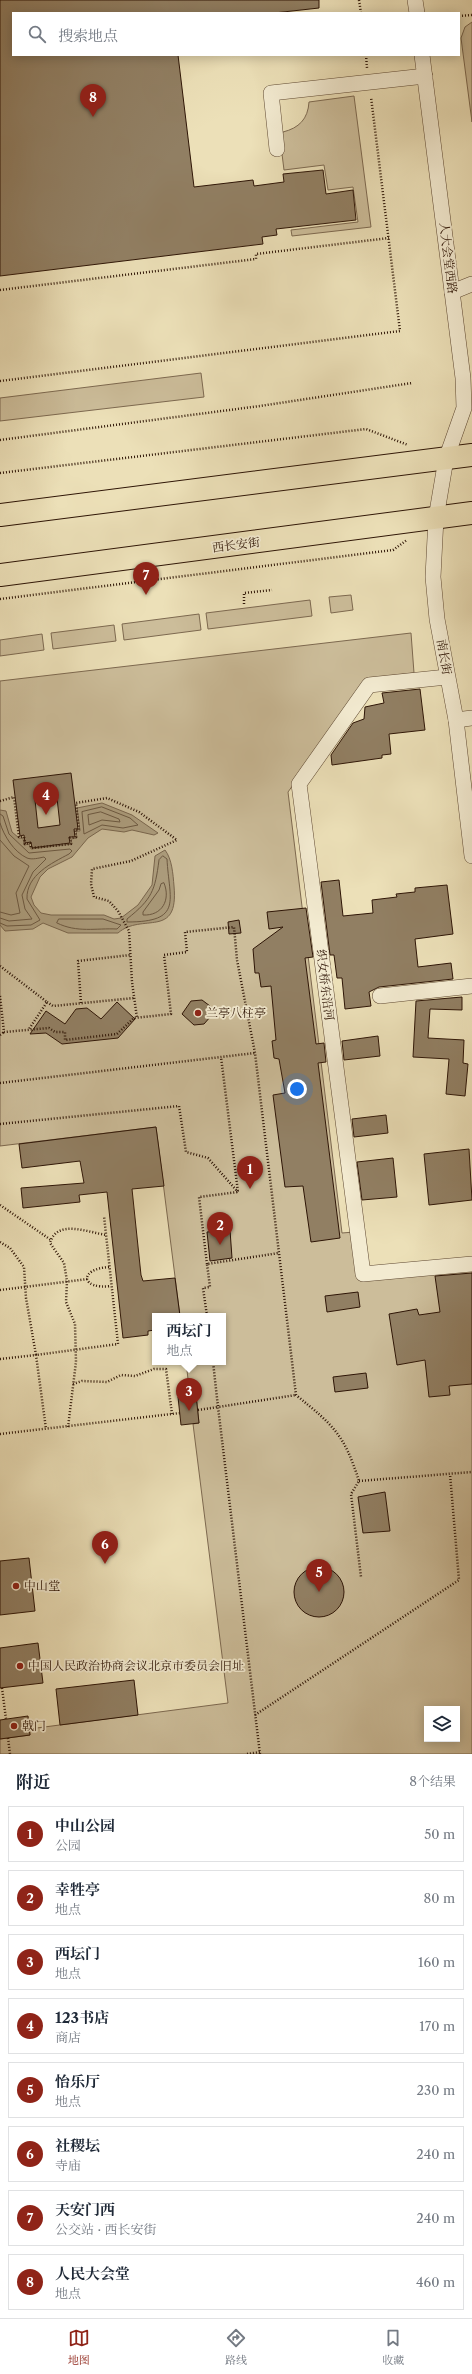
<!DOCTYPE html>
<html lang="zh">
<head>
<meta charset="utf-8">
<style>
  :root { --surface:#fff; --page:#f2f2f3; --text:#1f2937; --muted:#747a83; --line:#e0e1e3; --accent:#8f2418 }
  body { margin:0; font-family:"Libre Caslon Text","Noto Serif SC",serif; background:var(--page); color:var(--text) }
  .controls { position:absolute; right:12px; bottom:12px; display:grid; overflow:hidden; border-radius:0px; box-shadow:0 2px 10px #0003 }
  .controls button { width:36px; height:36px; display:grid; place-items:center; padding:0; border:0; border-bottom:1px solid var(--line); background:var(--surface); color:var(--text); font:20px sans-serif }
  .you { position:absolute; left:297px; top:1089px; width:14px; height:14px; margin:-10px; border:3px solid #fff; border-radius:50%; background:#1a73e8; box-shadow:0 0 0 6px #1a73e833 }
  .badge { display:grid; place-items:center; width:26px; height:26px; border-radius:50%; background:var(--accent); color:#fff; font-size:13px; font-weight:700 }
  .pin { position:absolute; translate:-50% -33px; filter:drop-shadow(0 1px 2px #0008) }
  .pin::after { content:''; position:absolute; top:21px; width:14px; height:12px; background:inherit; clip-path:polygon(0 0,100% 0,50% 100%) }
  .popup { position:absolute; left:152px; top:1313px; width:74px; height:52px; box-sizing:border-box; display:grid; place-content:center; border-radius:0px; background:var(--surface); filter:drop-shadow(0 1px 3px #0005); font-size:13px; white-space:nowrap; color:var(--muted) }
  .popup b { font-size:15px; color:var(--text) }
  .popup::after { content:''; position:absolute; left:50%; top:100%; margin-left:-8px; border:8px solid transparent; border-top-color:var(--surface) }
  .list { margin:0; padding:0; list-style:none }
  h2 { display:flex; justify-content:space-between; align-items:center; height:52px; margin:0; padding:0 16px; font-size:17px }
  h2 small { font-size:13px; font-weight:400; color:var(--muted) }
  .list li { display:grid; grid-template-columns:26px 1fr auto; gap:12px; align-items:center; box-sizing:border-box; height:56px; margin:0 8px 8px; padding:0 8px; border:1px solid var(--line); border-radius:0px }
  .list b { display:block; font-size:15px; white-space:nowrap }
  .list p { margin:0; font-size:13px; white-space:nowrap; color:var(--muted) }
  .list em { font-size:13px; font-style:normal; color:var(--muted) }
  .icon { flex:none; width:22px; height:22px; fill:none; stroke:currentColor; stroke-width:2; stroke-linecap:round; stroke-linejoin:round }
  .map { position:relative; flex:none; width:472px; height:1754px; overflow:hidden }
  .search { position:absolute; background:var(--surface); box-shadow:0 2px 10px #0003; left:12px; right:12px; top:12px; height:44px; display:flex; align-items:center; gap:10px; box-sizing:border-box; padding:0 14px; border-radius:0px; color:var(--muted); font-size:15px }
  .sheet { height:564px; background:var(--surface) }
  nav { display:flex; justify-content:space-around; align-items:center; box-sizing:border-box; height:56px; border-top:1px solid var(--line); background:var(--surface); font-size:11px; color:var(--muted) }
  nav a { display:grid; justify-items:center; gap:2px }
  nav .on { color:var(--accent) }
  .map>svg:first-child { display:block }
  .green { fill:#ccbd9a; stroke:#7d6950; fill-rule:evenodd }
  .water { fill:#ab9b7b; stroke:#79654c }
  .lines { fill:none; stroke-linecap:round; stroke-linejoin:round }
  .shore { stroke:#6c5840; stroke-width:1 }
  .building { fill:#917f63; stroke:#2e1506; fill-rule:evenodd }
  .minor-casing { stroke:#5e4832; stroke-width:16 }
  .highway-casing { stroke:#2e1506; stroke-width:24 }
  .path { stroke:#2e1506; stroke-width:2.5; stroke-dasharray:1 2; stroke-linecap:butt }
  .minor { stroke:#f3ebd1; stroke-width:15 }
  .highway { stroke:#ece0b8; stroke-width:22 }
  .poi-dot { fill:#8f2418; stroke:#f3ebd1; stroke-width:1.5 }
  .labels { text-anchor:middle; stroke-width:3.5; stroke-linejoin:round; paint-order:stroke }
  .street-label { font-size:12px; fill:#2e1506; stroke:#f3ebd1 }
  .poi-label { font-size:12px; fill:#2e1506; stroke:#f3ebd1; text-anchor:start }
</style>
</head>
<body>
<div class="map">
<svg width="472" height="1754" viewBox="0 0 472 1754">
  <rect width="100%" height="100%" fill="#ece0b8"/>
  <filter id="stains"><feTurbulence type="fractalNoise" baseFrequency=".005" numOctaves="4"/><feColorMatrix values="0 0 0 0 .2 0 0 0 0 .09 0 0 0 0 .02 0 0 0 .5 -.17"/></filter>
  <radialGradient id="worn" r=".72"><stop offset=".6" stop-color="#630" stop-opacity="0"/><stop offset="1" stop-color="#630" stop-opacity=".3"/></radialGradient>
  <!-- green -->
  <g class="green">
    <polygon points="472,22 472,122 461,38 465,27"/>
    <path d="M354 96 371 227 292 236 291 230 358 222 353 187 328 190 324 165 284 170 280 138 283 132C299 128 308 119 309 102Z"/>
    <polygon points="201,373 204,397 0,421 0,398"/>
    <polygon points="351,595 353,610 331,613 329,597"/>
    <polygon points="310,600 312,616 208,629 206,613"/>
    <polygon points="199,614 201,630 124,640 122,624"/>
    <polygon points="114,625 116,641 53,649 51,633"/>
    <path d="M411 633 414 673 370 678 288 792 342 1233 354 1232 360 1280 472 1268V1754H0V1739L30 1735 29 1729 228 1703 193 1424 199 1423 196 1395 190 1396 186 1362H223V1316H180L156 1127 0 1146V681ZM427 1709H457V1739H427Z"/>
    <polygon points="42,634 44,650 0,656 0,640"/>
  </g>
  <!-- water -->
  <path class="water" d="M102 803 132 815 158 833 154 835 132 830 124 832 102 829 88 838 72 857 48 869 40 877 31 897 34 905 41 913 51 915H104L114 919 121 918 138 905 152 885 155 856 165 850C172 859 173 874 174 886 179 940 142 912 118 933H68L43 923 33 929 5 931 0 925V810L6 811 12 832 19 838H23L24 845 29 844 31 849 72 844 71 839 77 838 76 831H80L77 808Z"/>
  <g class="lines">
    <!-- shore -->
    <g class="shore">
      <polygon points="102,807 130,818 138,825 123,828 102,825 84,834 82,812"/>
      <polygon points="101,812 119,819 120,822 102,820 89,825 88,815"/>
      <path d="M0 814 3 816 9 834 29 853 70 849 72 851 69 854C52 863 26 875 27 899L40 920 31 925 7 926 0 923"/>
      <path d="M0 823C4 836 14 852 27 858 32 860 39 858 44 857L46 859 33 872 22 895 25 909 32 919 9 921 0 918"/>
      <polyline points="0,840 14,856 29,866 16,893 20,913 11,915 0,912"/>
      <path d="M163 856 167 859C169 900 184 922 127 922V919C152 899 155 891 159 860Z"/>
      <path d="M164 883C171 900 162 916 143 915V912L159 890 161 884Z"/>
      <path d="M59 919H103L121 925 117 929C96 928 77 933 57 923Z"/>
    </g>
  </g>
  <!-- building -->
  <g class="building">
    <polygon points="0,0 319,0 319,8 274,13 13,13 13,55 178,55 194,187 253,180 254,186 284,182 283,174 323,170 326,194 353,190 356,220 276,229 277,235 262,237 263,244 0,276"/>
    <polygon points="420,689 425,730 389,734 391,754 382,755 382,758 332,765 331,755 353,723 364,719 365,707 384,703 382,693"/>
    <path d="M71 773 78 829H74L75 837H69L70 843 32 848 31 842 25 843 24 835 20 836 13 780ZM57 798 60 825 38 828 35 800Z"/>
    <polygon points="339,880 343,916 373,913 372,900 397,897 396,894 415,892 415,888 447,885 453,934 415,939 418,967 451,963 453,979 379,987 369,992 371,1006 345,1009 342,978 337,978 334,955 330,955 321,882"/>
    <polygon points="306,908 313,957 305,958 316,1044 324,1043 326,1062 318,1063 340,1238 311,1242 303,1186 285,1187 273,1095 285,1093 279,1059 274,1058 272,1041 276,1040 271,986 261,987 259,973 255,973 253,949 283,927 269,929 267,912"/>
    <polygon points="239,920 241,933 229,934 228,922"/>
    <polygon points="462,997 462,1010 430,1009 428,1038 464,1040 463,1063 468,1064 465,1096 446,1094 449,1059 413,1057 416,1001"/>
    <polygon points="202,1000 210,1006 211,1016 204,1024 194,1025 182,1014 191,1001"/>
    <polygon points="117,1002 135,1019 118,1038 62,1044 46,1033 30,1034 46,1011 65,1024 76,1009 87,1008 101,1019"/>
    <polygon points="378,1036 380,1056 344,1060 342,1041"/>
    <polygon points="386,1115 388,1133 354,1137 352,1119"/>
    <polygon points="156,1127 164,1186 132,1189 141,1275 143,1281 175,1278 180,1316 155,1316 155,1330 148,1331 148,1335 123,1338 107,1192 79,1195 80,1202 23,1208 21,1188 84,1183 80,1161 22,1168 19,1144"/>
    <polygon points="469,1149 472,1200 429,1205 424,1154"/>
    <polygon points="393,1158 397,1197 362,1200 357,1162"/>
    <polygon points="230,1230 232,1258 210,1261 207,1232"/>
    <polygon points="472,1273 472,1384 449,1386 450,1395 429,1397 425,1360 397,1365 389,1314 417,1309 419,1315 440,1312 435,1276"/>
    <polygon points="358,1292 360,1307 327,1312 325,1296"/>
    <polygon points="366,1373 368,1388 335,1392 333,1377"/>
    <polygon points="196,1395 199,1423 181,1425 178,1397"/>
    <polygon points="385,1492 390,1531 363,1533 358,1497"/>
    <polygon points="29,1558 35,1611 0,1615 0,1561"/>
    <circle cx="319" cy="1592" r="25"/>
    <polygon points="38,1643 43,1683 0,1688 0,1648"/>
    <polygon points="134,1680 138,1715 60,1725 56,1689"/>
    <polygon points="28,1716 30,1735 0,1739 0,1720"/>
  </g>
  <g class="lines">
    <!-- minor casing -->
    <g class="minor-casing">
      <g id="minor">
        <polyline points="415,0 417,13"/>
        <polyline points="422,55 463,378 464,408 446,459 436,518 433,577 437,619 456,720 472,856"/>
        <polyline points="277,149 271,93 425,76"/>
        <polyline points="452,292 472,284"/>
        <polyline points="447,677 369,685 299,784 363,1274 472,1264"/>
        <polyline points="456,720 472,718"/>
        <polyline points="380,996 472,986"/>
      </g>
    </g>
    <!-- highway casing -->
    <g class="highway-casing">
      <g id="highway">
        <polyline points="0,515 472,455"/>
        <polyline points="0,575 472,513"/>
      </g>
    </g>
    <!-- path -->
    <g class="path">
      <polyline points="359,0 361,13"/>
      <polyline points="459,16 472,15"/>
      <polyline points="366,55 367,68"/>
      <polyline points="0,290 256,259 256,254 389,238"/>
      <polyline points="0,381 400,331 371,97"/>
      <polyline points="0,440 260,406 412,383"/>
      <polyline points="0,473 366,429 408,445"/>
      <polyline points="0,599 393,550 407,540"/>
      <polyline points="244,604 244,593 272,590"/>
      <polyline points="0,801 14,797 19,837 24,837 25,844 30,843 31,848 71,844 70,838 76,837 75,830 79,830 76,803 107,798 139,812 177,840 131,861 92,869 91,884 94,897 109,901 118,911 129,931 132,982 137,1018"/>
      <polyline points="0,966 47,1002 29,1029"/>
      <path d="M0 996 4 1032 49 1028 55 1032H65V1040L117 1034 134 1018 171 1014 164 955 187 952 185 932 234 927 237 960 255 1053 296 1395C334 1426 344 1434 359 1481L351 1494 361 1577"/>
      <polyline points="47,1002 53,1006 134,998"/>
      <polyline points="81,1003 78,961 130,955"/>
      <polyline points="0,1035 4,1032"/>
      <polyline points="0,1083 255,1053"/>
      <polyline points="0,1124 179,1106 186,1152 208,1158 238,1192"/>
      <polyline points="0,1205 51,1240"/>
      <polyline points="0,1242 10,1248 24,1267 26,1298 36,1355 118,1344 104,1216"/>
      <polyline points="207,1264 199,1197 238,1192 221,1057"/>
      <path d="M109 1267C78 1269 81 1290 111 1286"/>
      <polyline points="0,1290 88,1279"/>
      <polyline points="207,1316 203,1288 210,1287 207,1264 279,1253"/>
      <polyline points="0,1359 36,1355 46,1429"/>
      <polyline points="73,1384 82,1381 107,1382 121,1375 135,1376 154,1369 166,1369 172,1414"/>
      <polyline points="198,1410 218,1407 213,1362"/>
      <path d="M68 1427 76 1362 75 1324 66 1302 67 1281 64 1263 50 1243C57 1219 87 1232 106 1235"/>
      <polyline points="0,1434 180,1413"/>
      <polyline points="359,1481 472,1472"/>
      <polyline points="2,1688 6,1719"/>
      <polyline points="255,1715 459,1580 450,1474"/>
      <polyline points="8,1738 10,1754"/>
      <polyline points="247,1754 260,1752"/>
      <polyline points="260,1754 218,1407 296,1395"/>
    </g>
    <!-- minor -->
    <use href="#minor" class="minor"/>
    <!-- highway -->
    <use href="#highway" class="highway"/>
  </g>
  <!-- markers -->
  <g class="poi-dot">
    <circle cx="198" cy="1013" r="4"/>
    <circle cx="16" cy="1586" r="4"/>
    <circle cx="20" cy="1666" r="4"/>
    <circle cx="14" cy="1726" r="4"/>
  </g>
  <g class="labels">
    <!-- street labels -->
    <g class="street-label">
      <text transform="translate(448 258) rotate(83)" y="4">人大会堂西路</text>
      <text transform="translate(236 545) rotate(-7)" y="4">西长安街</text>
      <text transform="translate(444 657) rotate(80)" y="4">南长街</text>
      <text transform="translate(325 985) rotate(83)" y="4">织女桥东沿河</text>
    </g>
    <!-- poi labels -->
    <g class="poi-label">
      <text x="206" y="1017">兰亭八柱亭</text>
      <text x="24" y="1590">中山堂</text>
      <text x="28" y="1670">中国人民政治协商会议北京市委员会旧址</text>
      <text x="22" y="1730">戟门</text>
    </g>
  </g>
  <rect width="100%" height="100%" filter="url(#stains)"/>
  <rect width="100%" height="100%" fill="url(#worn)"/>
</svg>
<div class="controls">
<button><svg class="icon" aria-label="layers" viewBox="0 0 24 24"><path d="M12 4l9 5-9 5-9-5zM3 14l9 5 9-5"/></svg></button>
</div>
<div class="you"></div>
<div class="pin badge" style="left:250px;top:1189px">1</div>
<div class="pin badge" style="left:220px;top:1245px">2</div>
<div class="pin badge" style="left:189px;top:1411px">3</div>
<div class="popup"><b>西坛门</b>地点</div>
<div class="pin badge" style="left:46px;top:815px">4</div>
<div class="pin badge" style="left:319px;top:1592px">5</div>
<div class="pin badge" style="left:105px;top:1564px">6</div>
<div class="pin badge" style="left:146px;top:595px">7</div>
<div class="pin badge" style="left:93px;top:117px">8</div>
<div class="search"><svg class="icon" aria-label="search" viewBox="0 0 24 24"><circle cx="10" cy="10" r="6"/><path d="M15 15l6 6"/></svg>搜索地点</div>
</div>
<section class="sheet">
<h2>附近<small>8个结果</small></h2>
<ul class="list">
<li><span class="badge">1</span><div><b>中山公园</b><p>公园</p></div><em>50 m</em></li>
<li><span class="badge">2</span><div><b>幸牲亭</b><p>地点</p></div><em>80 m</em></li>
<li><span class="badge">3</span><div><b>西坛门</b><p>地点</p></div><em>160 m</em></li>
<li><span class="badge">4</span><div><b>123书店</b><p>商店</p></div><em>170 m</em></li>
<li><span class="badge">5</span><div><b>怡乐厅</b><p>地点</p></div><em>230 m</em></li>
<li><span class="badge">6</span><div><b>社稷坛</b><p>寺庙</p></div><em>240 m</em></li>
<li><span class="badge">7</span><div><b>天安门西</b><p>公交站 · 西长安街</p></div><em>240 m</em></li>
<li><span class="badge">8</span><div><b>人民大会堂</b><p>地点</p></div><em>460 m</em></li>
</ul>
</section>
<nav>
<a class="on"><svg class="icon" aria-label="map" viewBox="0 0 24 24"><path d="M3 6l6-2 6 2 6-2v14l-6 2-6-2-6 2zM9 4v14M15 6v14"/></svg>地图</a>
<a><svg class="icon" aria-label="directions" viewBox="0 0 24 24"><path d="M12 3l9 9-9 9-9-9zM9 14v-3h6M13 9l2 2-2 2"/></svg>路线</a>
<a><svg class="icon" aria-label="saved" viewBox="0 0 24 24"><path d="M7 4h10v16l-5-4-5 4z"/></svg>收藏</a>
</nav>
</body>
</html>
